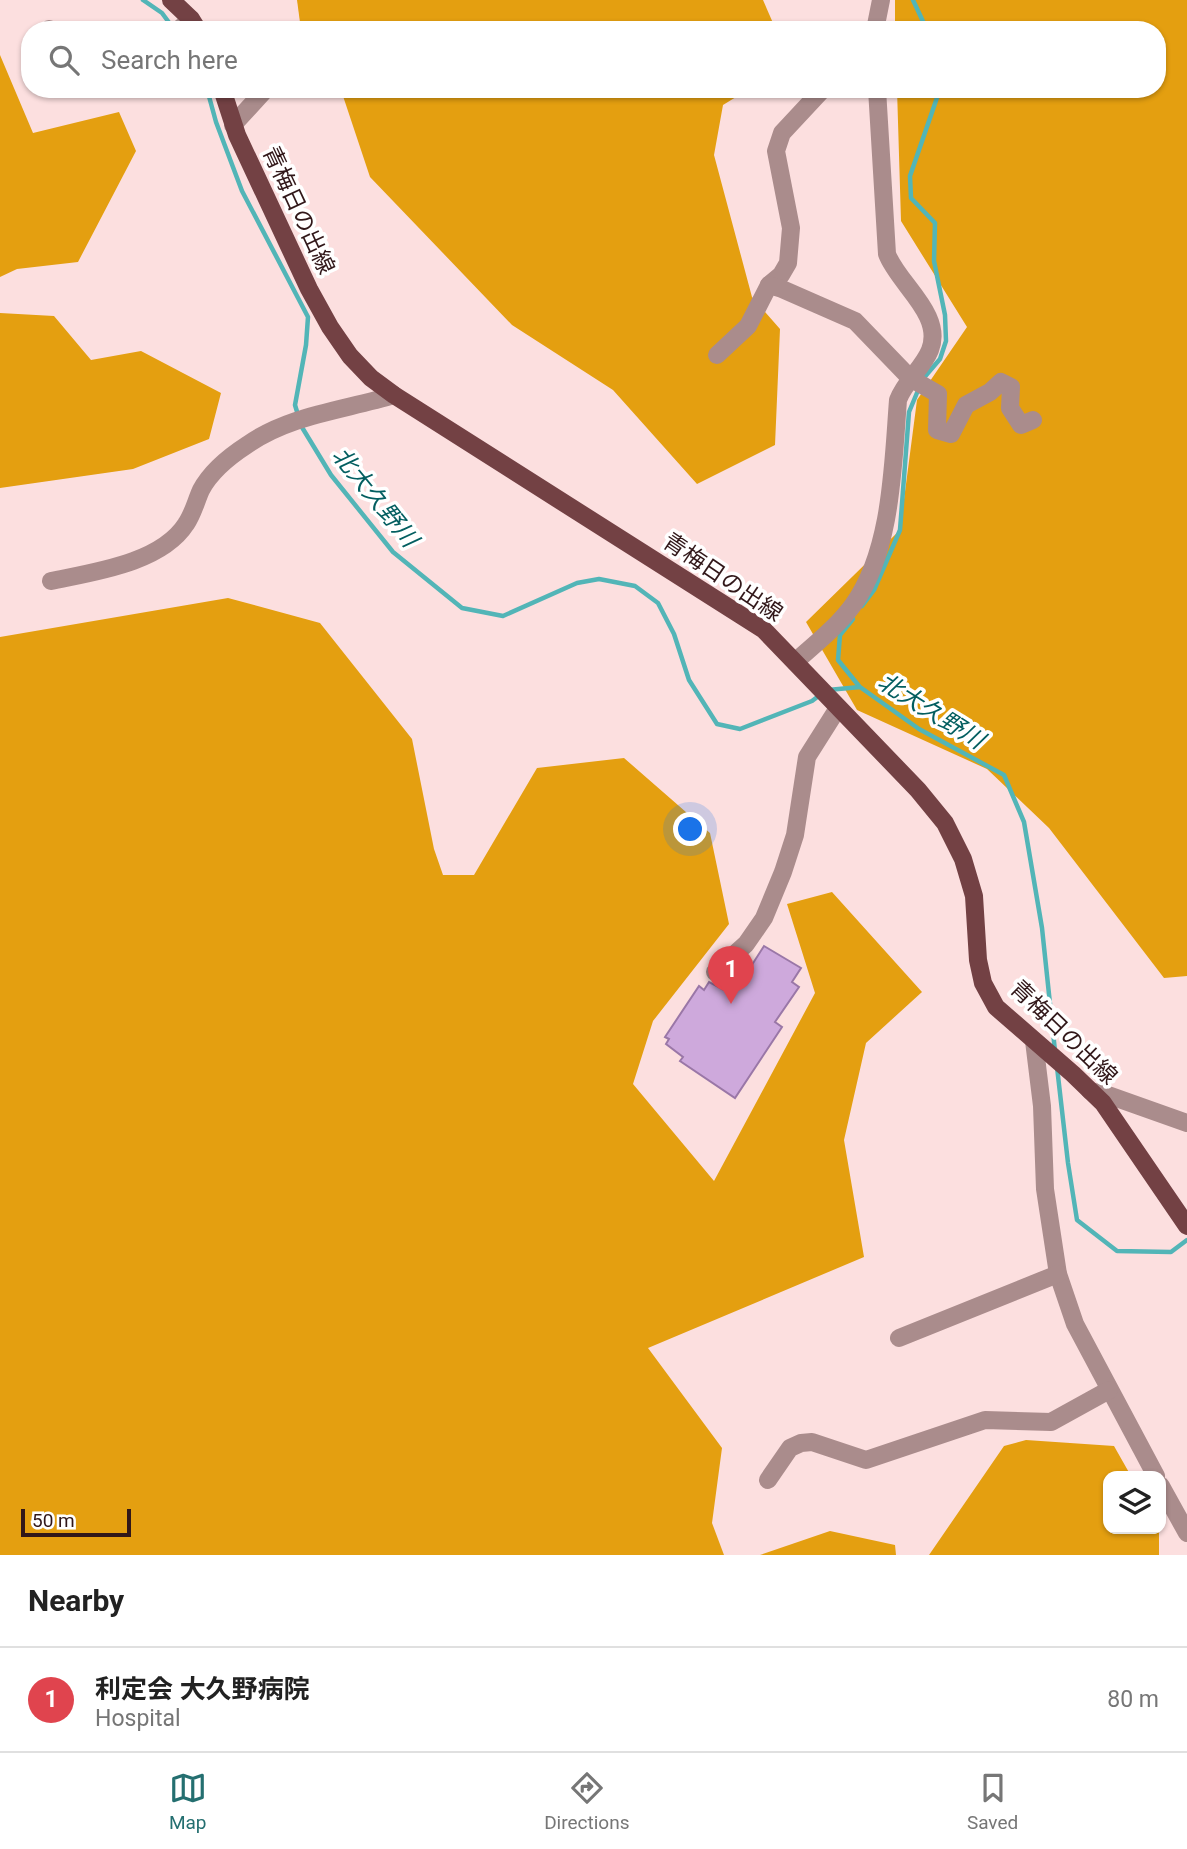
<!DOCTYPE html>
<html lang="en">
<head>
<meta charset="utf-8">
<style>
  :root { --surface:#fff; --page:#f6f6f6; --text:#222; --muted:#767676; --line:#e0e0e0; --accent:#246f70 }
  body { margin:0; font-family:Roboto,"Noto Sans JP",sans-serif; background:var(--page); color:var(--text) }
  .controls { position:absolute; right:21px; bottom:21px; display:grid; overflow:hidden; border-radius:14px; box-shadow:0 2px 5px #0004 }
  .controls button { width:63px; height:63px; display:grid; place-items:center; padding:0; border:0; border-bottom:2px solid var(--line); background:var(--surface); color:var(--text); font:35px sans-serif }
  .scale { position:absolute; left:21px; bottom:18px; width:110px; box-sizing:border-box; padding-left:7px; border:4px solid #311719; border-top:0; font-size:19px; line-height:24px; white-space:nowrap; color:#311719; -webkit-text-stroke:5px #fff; paint-order:stroke }
  .you { position:absolute; left:691px; top:830px; width:24px; height:24px; margin:-18px; border:5px solid #fff; border-radius:50%; background:#1a73e8; box-shadow:0 0 0 10px #1a73e833 }
  .badge { display:grid; place-items:center; width:46px; height:46px; border-radius:50%; background:var(--accent); color:#fff; font-size:23px; font-weight:700 }
  .pin { position:absolute; translate:-50% -58px; filter:drop-shadow(0 2px 4px #0008) }
  .pin::after { content:''; position:absolute; top:37px; width:24px; height:21px; background:inherit; clip-path:polygon(0 0,100% 0,50% 100%) }
  .list { margin:0; padding:0; list-style:none }
  h2 { display:flex; justify-content:space-between; align-items:center; height:91px; margin:0; padding:0 28px; font-size:30px }
  h2 small { font-size:23px; font-weight:400; color:var(--muted) }
  .list li { display:grid; grid-template-columns:46px 1fr auto; gap:21px; align-items:center; box-sizing:border-box; height:105px; padding:0 28px; border-top:2px solid var(--line) }
  .list b { display:block; font-size:26px; white-space:nowrap }
  .list p { margin:0; font-size:23px; white-space:nowrap; color:var(--muted) }
  .list em { font-size:23px; font-style:normal; color:var(--muted) }
  .icon { flex:none; width:38px; height:38px; fill:none; stroke:currentColor; stroke-width:2; stroke-linecap:round; stroke-linejoin:round }
  .map { position:relative; flex:none; width:1187px; height:1555px; overflow:hidden }
  .search { position:absolute; background:var(--surface); box-shadow:0 2px 5px #0004; left:21px; right:21px; top:21px; height:77px; display:flex; align-items:center; gap:18px; box-sizing:border-box; padding:0 24px; border-radius:28px; color:var(--muted); font-size:26px }
  .sheet { height:196px; background:var(--surface) }
  nav { display:flex; justify-content:space-around; align-items:center; box-sizing:border-box; height:98px; border-top:2px solid var(--line); background:var(--surface); font-size:19px; color:var(--muted) }
  nav a { display:grid; justify-items:center; gap:4px }
  nav .on { color:var(--accent) }
  .map>svg:first-child { display:block }
  .forest { fill:#e49f10 }
  .lines { fill:none; stroke-linecap:round; stroke-linejoin:round }
  .stream { stroke:#52b5b7; stroke-width:4.5 }
  .building { fill:#cea9dc; stroke:#9a77a7; stroke-width:2 }
  .minor { stroke:#aa8c8c; stroke-width:18 }
  .major { stroke:#734144; stroke-width:18 }
  .labels { text-anchor:middle; stroke-width:7; stroke-linejoin:round; paint-order:stroke }
  .street-label { font-size:23px; fill:#311719; stroke:#fff }
  .water-label { font-size:24px; font-style:italic; fill:#035e60; stroke:#fff }
</style>
</head>
<body>
<div class="map">
<svg width="1187" height="1555" viewBox="0 0 1187 1555">
  <rect width="100%" height="100%" fill="#fcdfdf"/>
  <!-- forest -->
  <g class="forest">
    <polygon points="297,0 763,0 776,30 301,30"/>
    <polygon points="895,0 1187,0 1187,976 1164,978 1049,828 987,769 857,710 806,622 900,530 917,400 967,327 901,221 897,89 1157,89 1157,30 895,30"/>
    <polygon points="0,55 33,133 119,112 136,151 78,262 17,269 0,277"/>
    <polygon points="339,89 749,89 723,105 714,155 752,297 780,329 775,445 697,484 613,390 512,325 370,177 343,96"/>
    <polygon points="0,313 54,316 91,360 141,351 221,393 209,439 133,469 0,488"/>
    <polygon points="228,598 320,623 412,739 434,849 443,875 474,875 537,768 624,758 710,833 729,924 653,1021 633,1084 714,1181 815,993 787,904 832,892 922,992 866,1043 844,1140 864,1257 648,1348 722,1448 712,1523 724,1555 0,1555 0,637"/>
    <polygon points="1026,1440 1114,1446 1131,1476 1108,1476 1108,1529 1159,1529 1159,1555 929,1555 1004,1446"/>
    <polygon points="830,1531 895,1545 896,1555 760,1555"/>
  </g>
  <g class="lines">
    <!-- stream -->
    <g class="stream">
      <polyline points="143,0 162,13 173,28"/>
      <polyline points="913,0 927,30"/>
      <polyline points="207,89 216,122 242,191 308,317 306,345 295,405 298,415"/>
      <polyline points="922,380 940,359 946,341 945,315 934,261 935,223 911,198 910,176 940,89"/>
      <polyline points="300,424 331,475 393,552 462,608 503,616 577,583 599,579 635,586 658,603 674,634 689,680 717,724 740,729 812,701 820,695"/>
      <polyline points="862,606 874,590 900,530 909,412 919,388"/>
      <polyline points="853,619 840,635 838,660 859,686"/>
      <polyline points="828,690 860,687 919,729 1004,775 1024,822 1042,928 1055,1051"/>
      <polyline points="1057,1067 1068,1163 1077,1220 1117,1251 1171,1252 1187,1240"/>
    </g>
  </g>
  <!-- building -->
  <polygon class="building" points="764,946 801,968 792,982 799,987 775,1022 782,1027 735,1098 680,1061 683,1057 666,1044 669,1039 665,1037 699,986 704,990 709,982 728,992 737,979 741,982"/>
  <g class="lines">
    <!-- minor -->
    <g class="minor">
      <polyline points="49,29 50,30"/>
      <polyline points="178,30 191,19"/>
      <polyline points="875,30 881,0"/>
      <polyline points="233,125 266,89"/>
      <polyline points="769,285 781,275 788,263 791,228 776,151 782,133 823,89"/>
      <polyline points="717,355 748,326 769,285 782,289 855,321 910,378 938,394 937,430 951,434 966,405 990,392 1001,382 1011,387 1010,408 1021,425 1033,420"/>
      <path d="M51 581C94 572 161 563 186 524 193 514 196 501 201 490 211 471 230 456 247 445 289 415 345 410 394 395"/>
      <path d="M795 662C815 644 837 627 853 605 892 551 893 464 898 400 905 381 923 368 930 350 944 314 898 284 887 254L877 89"/>
      <polyline points="715,972 746,944 764,918 783,872 795,835 807,757 838,708"/>
      <polyline points="1034,1041 1042,1106 1045,1189 1058,1274 1075,1324 1156,1476"/>
      <polyline points="1090,1091 1108,1095 1187,1123"/>
      <polyline points="899,1338 1058,1274"/>
      <polyline points="768,1480 790,1448 801,1443 812,1442 866,1460 985,1420 1051,1422 1109,1390"/>
      <polyline points="1161,1486 1187,1533"/>
    </g>
    <!-- major -->
    <g class="major">
      <polyline points="171,0 191,19 198,30"/>
      <polyline points="222,89 237,135 309,289 330,327 350,356 371,378 394,395 764,630 918,790 945,823 963,859 974,896 978,960 983,983 996,1007 1073,1074 1103,1103 1187,1226"/>
    </g>
  </g>
  <g class="labels">
    <!-- street labels -->
    <g class="street-label">
      <text transform="translate(299 210) rotate(65)" y="8">青梅日の出線</text>
      <text transform="translate(723 577) rotate(34)" y="8">青梅日の出線</text>
      <text transform="translate(1064 1032) rotate(44)" y="8">青梅日の出線</text>
    </g>
    <!-- water labels -->
    <g class="water-label">
      <text transform="translate(375 497) rotate(51)" y="8">北大久野川</text>
      <text transform="translate(931 711) rotate(32)" y="8">北大久野川</text>
    </g>
  </g>
</svg>
<div class="controls">
<button><svg class="icon" aria-label="layers" viewBox="0 0 24 24"><path d="M12 4l9 5-9 5-9-5zM3 14l9 5 9-5"/></svg></button>
</div>
<div class="scale">50 m</div>
<div class="you"></div>
<div class="pin badge" style="left:731px;top:1004px;background:#e0444e">1</div>
<div class="search"><svg class="icon" aria-label="search" viewBox="0 0 24 24"><circle cx="10" cy="10" r="6"/><path d="M15 15l6 6"/></svg>Search here</div>
</div>
<section class="sheet">
<h2>Nearby<small></small></h2>
<ul class="list">
<li><span class="badge" style="background:#e0444e">1</span><div><b>利定会 大久野病院</b><p>Hospital</p></div><em>80 m</em></li>
</ul>
</section>
<nav>
<a class="on"><svg class="icon" aria-label="map" viewBox="0 0 24 24"><path d="M3 6l6-2 6 2 6-2v14l-6 2-6-2-6 2zM9 4v14M15 6v14"/></svg>Map</a>
<a><svg class="icon" aria-label="directions" viewBox="0 0 24 24"><path d="M12 3l9 9-9 9-9-9zM9 14v-3h6M13 9l2 2-2 2"/></svg>Directions</a>
<a><svg class="icon" aria-label="saved" viewBox="0 0 24 24"><path d="M7 4h10v16l-5-4-5 4z"/></svg>Saved</a>
</nav>
</body>
</html>
